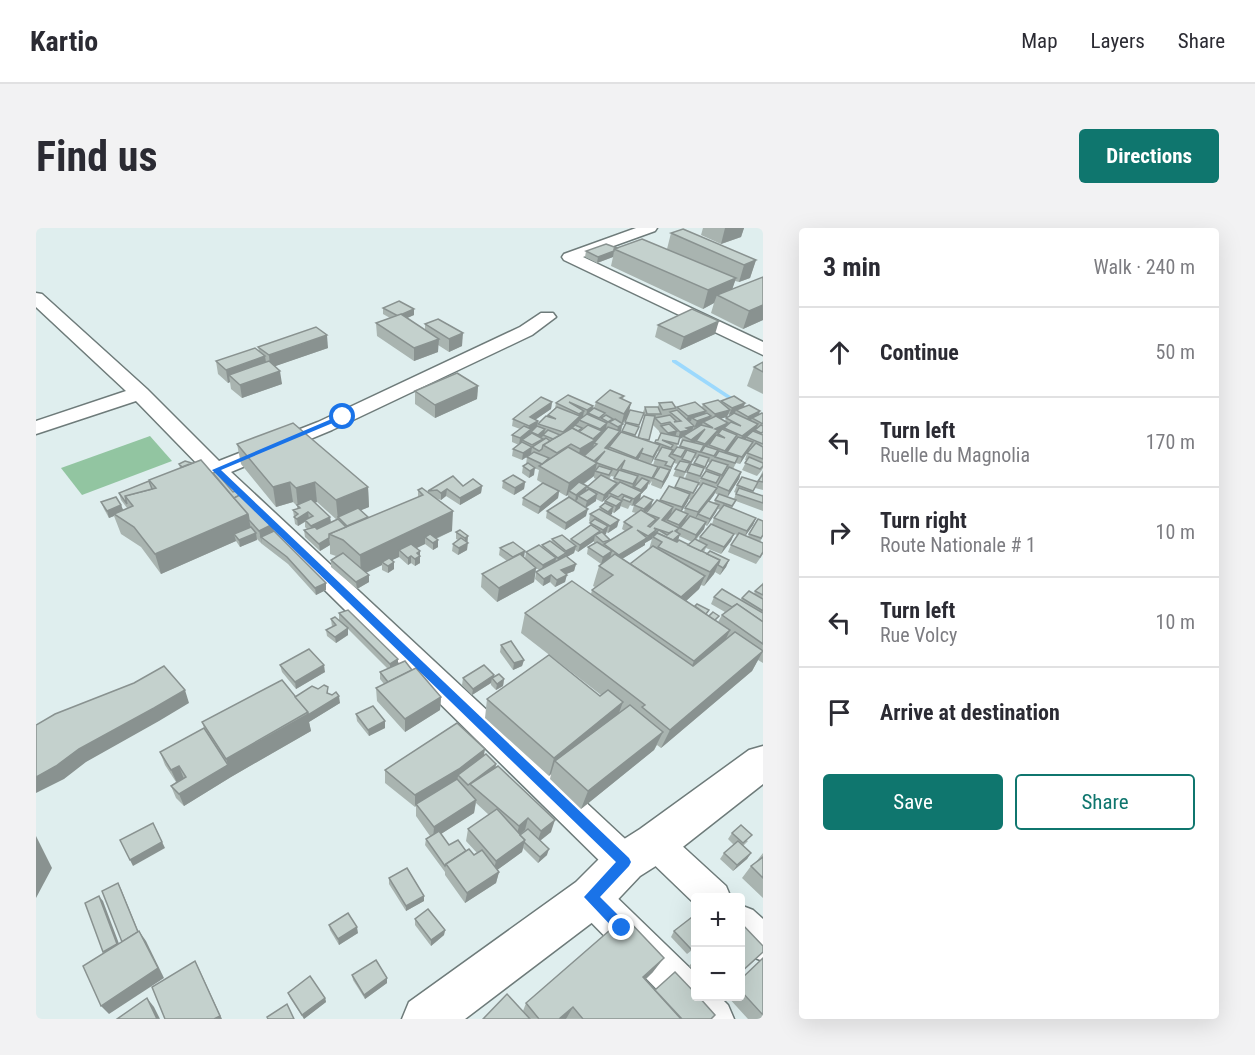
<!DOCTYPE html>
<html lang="en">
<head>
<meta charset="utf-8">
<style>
  :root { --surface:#fff; --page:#f2f2f3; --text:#2b2b33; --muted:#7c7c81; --line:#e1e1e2; --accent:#0f766e }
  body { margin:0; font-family:"Roboto Condensed",sans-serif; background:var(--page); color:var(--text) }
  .controls { position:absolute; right:18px; bottom:18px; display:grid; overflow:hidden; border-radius:6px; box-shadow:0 6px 24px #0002 }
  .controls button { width:54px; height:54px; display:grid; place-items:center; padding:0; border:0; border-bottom:2px solid var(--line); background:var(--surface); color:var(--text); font:30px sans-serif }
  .stop { position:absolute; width:18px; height:18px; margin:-14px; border:4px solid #1a73e8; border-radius:50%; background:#fff }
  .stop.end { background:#1a73e8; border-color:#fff; box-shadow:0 2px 6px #0008 }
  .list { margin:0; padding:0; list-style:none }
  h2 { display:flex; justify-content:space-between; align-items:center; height:78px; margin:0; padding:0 24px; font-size:26px }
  h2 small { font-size:20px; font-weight:400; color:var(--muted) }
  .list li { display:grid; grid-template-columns:39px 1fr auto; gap:18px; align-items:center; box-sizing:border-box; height:90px; padding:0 24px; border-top:2px solid var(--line) }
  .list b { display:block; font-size:22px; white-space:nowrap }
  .list p { margin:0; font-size:20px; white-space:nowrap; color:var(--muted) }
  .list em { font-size:20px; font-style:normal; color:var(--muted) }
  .actions { display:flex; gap:12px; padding:18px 24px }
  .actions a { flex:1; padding:14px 0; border:2px solid var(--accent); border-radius:6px; text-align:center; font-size:21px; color:var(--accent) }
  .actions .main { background:var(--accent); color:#fff }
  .icon { flex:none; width:33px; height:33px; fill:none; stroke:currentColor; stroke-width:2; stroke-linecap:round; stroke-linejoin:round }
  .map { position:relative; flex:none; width:727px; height:791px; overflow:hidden; border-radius:6px }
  header { display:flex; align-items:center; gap:36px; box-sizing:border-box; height:84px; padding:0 30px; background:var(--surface); border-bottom:2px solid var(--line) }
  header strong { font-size:28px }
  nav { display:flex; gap:33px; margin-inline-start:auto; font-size:21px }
  .intro { display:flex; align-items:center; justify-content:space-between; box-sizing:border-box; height:144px; padding:0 36px }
  h1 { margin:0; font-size:42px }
  .button { padding:15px 27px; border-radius:6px; background:var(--accent); color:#fff; font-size:21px; font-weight:700 }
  main { display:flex; gap:36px; padding:0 36px }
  aside { flex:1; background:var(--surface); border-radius:6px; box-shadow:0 6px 24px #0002 }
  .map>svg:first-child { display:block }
  .green { fill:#92c5a1 }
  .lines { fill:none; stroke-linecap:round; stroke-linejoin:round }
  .stream { fill:#9cd9fd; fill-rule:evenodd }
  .minor-casing { stroke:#6e7b7a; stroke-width:3 }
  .primary-casing { stroke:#6e7b7a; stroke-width:3 }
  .minor { fill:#fff; fill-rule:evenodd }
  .primary { fill:#fff; fill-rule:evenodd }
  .wall { fill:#a9b4b0; fill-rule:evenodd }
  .shaded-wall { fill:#899290 }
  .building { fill:#c4d1cd; stroke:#899290; stroke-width:1.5 }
  .route { fill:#1a73e8 }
</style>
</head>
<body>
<header>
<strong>Kartio</strong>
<nav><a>Map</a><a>Layers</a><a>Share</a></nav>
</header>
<div class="intro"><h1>Find us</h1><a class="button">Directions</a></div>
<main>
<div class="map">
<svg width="727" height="791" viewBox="0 0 727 791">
  <rect width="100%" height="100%" fill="#dfeeee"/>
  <!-- green -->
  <polygon class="green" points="114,208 136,233 46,267 25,240"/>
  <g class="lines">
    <!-- stream -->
    <polygon class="stream" points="636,132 640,132 705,175 704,176 700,176 636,134"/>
    <!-- minor casing -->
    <g class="minor-casing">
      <g id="minor">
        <polygon points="600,0 621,0 619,3 547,29 727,114 727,127 528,32 526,29 528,26"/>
        <polygon points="0,65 6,66 111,161 183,233 282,194 484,99 505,85 517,85 520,89 496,107 296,202 195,244 601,622 606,634 601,646 589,650 577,646 172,247 100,173 0,206 0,193 90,163 0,79"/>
        <polygon points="619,599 631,604 690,658 695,670 660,670 660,677 607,626 602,615 607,604"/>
        <polygon points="555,652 568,657 660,746 660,768 683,768 692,777 698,791 650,791 542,681 537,669 542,657"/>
        <polygon points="704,677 717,682 727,691 727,733 714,728 704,720"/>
      </g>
    </g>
    <!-- primary casing -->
    <g class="primary-casing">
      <polygon id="primary" points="727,518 727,556 634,629 604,648 570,684 429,791 366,791 373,774 540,654 574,620 604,601 713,522"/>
    </g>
    <!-- minor -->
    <use href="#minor" class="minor"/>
    <!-- primary -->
    <use href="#primary" class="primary"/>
  </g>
  <!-- wall -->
  <g class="wall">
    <polygon points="667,0 708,0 705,9 685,16 665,7"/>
    <polygon points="635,5 720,32 714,50 703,54 699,53 696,61 727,50 727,92 707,101 675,85 678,75 667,81 575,38 577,29 561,35 549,29 550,23 581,20 631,21"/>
    <polygon points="347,80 378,81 378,87 371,90 389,102 389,96 426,118 413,124 402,117 402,124 378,133 341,108 340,95 354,90 347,86"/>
    <polygon points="622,97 679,106 644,122 619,109"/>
    <polygon points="222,119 292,120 239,138 246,156 206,170 195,161 194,154 192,155 182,146 180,133 223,123"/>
    <polygon points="727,134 727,166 711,158 718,139"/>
    <polygon points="442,158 441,171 399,190 379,176 379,163"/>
    <path d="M588 168 587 171 592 187 607 184 609 179H622L623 175 640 180V182L641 179H666L667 176 685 175V173L709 175 708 179 723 186H727V240L726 242 721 248 706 242 711 232H709L711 225 716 220 715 219 704 236 700 235 697 241 705 244 703 251 691 269 698 271 700 265 698 264 701 257 722 254 717 264 726 268 727 266V283L700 273 696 280 720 290 717 297 709 308 712 309 713 306 727 293V308L724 314 726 315 727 314V326L720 336 692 324 695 317 701 307 698 306 695 313 685 326 670 320 668 324 693 332 690 339 684 347 679 344 668 358 665 357 663 361 650 373 682 394 686 387 689 384 675 376 678 369 705 372 706 370 718 366 719 363 726 357 727 354V435L722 432 716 443 625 520 621 517 618 522 545 581 514 551 515 546 513 548 449 490 451 471 565 467 485 405 489 385 555 366 556 362 559 359 557 358 563 338 565 336 551 326 552 319 558 315V313L542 324 539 322 538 325 531 329 540 336 538 343 530 346 529 354 519 359 514 354 507 358 499 351 500 344 503 342 500 340 498 354 461 374 445 359 446 346 471 333 463 327 464 320 489 330 490 324 506 319V317L515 314 516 311 534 313 535 311 554 298 555 295 553 293 554 286 563 281 564 279 568 275 572 269 566 274 560 271V273L550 280V288L529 302 510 290 511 283 532 270V267L530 268 523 264 522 270 502 286 486 277 487 270 506 255 501 252 503 242 498 240V247L493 250 486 245 487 238 490 236 491 229 495 226 486 232 476 228 477 221 483 217 476 214V207L484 201 476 198 477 191 516 174 515 181 499 192 502 193 501 198 519 180 520 175 557 178V181L558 180 560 174ZM692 186 693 187 696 186 690 190 689 193 685 190ZM607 187 608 189 602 210 599 209ZM591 189 586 204 582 208 583 204 585 203 587 196ZM618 193 617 197 623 203V204L625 206 622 212H620L619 216 612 213ZM646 210 643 219H641L643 211ZM622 223 624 224 619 231 617 237 602 232 604 229 603 232 615 236ZM659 230 661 231 657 237 655 236ZM672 234 674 235 665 250 662 257 665 258 657 267 660 262 666 246ZM638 235 642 236 637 248 644 250 638 260 624 272V273L610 285H609L608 268 598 277 596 284 600 285 588 294 586 301 589 303 573 313 568 307 570 304 572 305 581 299 583 292 574 287 576 284 578 285 584 280V278L592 281 594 277 596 278 604 271 605 266 611 260 612 256 613 257 616 253 615 257 625 261 632 249ZM652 240H653L649 250H647ZM691 241H692L680 260H679L689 244ZM558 248V250L560 251 551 259 550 263 548 256ZM575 248 579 249 577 253 573 251ZM679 265 682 267 678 275 673 274ZM653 271 655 272 649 280 648 284 646 283ZM682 281 685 282 678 290 676 296 664 309 662 313 660 312 668 301 669 297 671 298ZM643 308 656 314 652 317 640 314ZM616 311 613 321 594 336 586 331 609 317V315Z"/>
    <path d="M201 216 332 259 333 279 325 282 332 290 382 270V262L392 264V263L427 258H446L445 265 424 277 410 268 405 272 399 270 416 303 400 311 402 312V319L397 322 389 316 381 320 384 323V335L379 338 375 335 372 337 363 329 356 332 358 334V341L352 345 346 342V337L330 345 333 354 321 361 295 339V332L300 328 294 326V317L284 323 269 309 268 302 271 301 269 299V294L262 298 259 296 257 282 261 281V278L257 274 240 279 205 236ZM281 274 301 292 295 294 294 289 279 275Z"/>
    <polygon points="143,236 177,245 238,303 290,362 280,367 252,336 226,316 221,311 204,319 200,313 125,346 105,319 85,306 78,288 73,290 68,281 65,274 85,277 87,282 91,280 85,272 83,265 113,253 113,252 144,240"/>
    <polygon points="727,242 727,262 719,260"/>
    <polygon points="467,253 489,254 488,261 478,267 466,260"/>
    <polygon points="424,302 432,315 431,322 422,327 416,323 417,316 422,312 420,311 420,304"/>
    <polygon points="303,385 362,431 362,436 376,442 405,469 404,482 369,504 341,473 340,460 348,456 344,451 344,444 352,441 312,401 312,407 300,415 291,408 290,402 296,399 295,391 309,398 303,392"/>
    <polygon points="465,417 488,432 486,438 477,442 464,424"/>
    <polygon points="244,437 289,444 260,461 246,444"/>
    <polygon points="458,447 458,449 468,451 467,458 460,462 455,457 455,455 436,467 426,457 427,450"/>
    <polygon points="292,459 292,465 304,475 273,494 275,503 195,549 148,578 140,570 135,558 140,554 129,537 124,524 168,500 166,494 259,469 282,461"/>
    <polygon points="320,486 349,493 349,500 333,508 321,493"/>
    <path d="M448 528 460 536 459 540 515 604 504 613 511 627 502 635 487 620 486 624 461 642 463 644 460 655 429 675 409 647V644L389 617 390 611 394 608 380 588V578L379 579 349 555V542ZM440 575 453 587 432 601 430 613 441 625 438 627 430 623 413 617 405 606 438 585Z"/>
    <polygon points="696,605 712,613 707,618 715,625 711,631 697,643 684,631 688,625 698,617 692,611"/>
    <polygon points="727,625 727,670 706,650 715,638 720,634"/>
    <polygon points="353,650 388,668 388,673 370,683 353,656"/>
    <polygon points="660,686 660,719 651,726 635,709 638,703"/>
    <polygon points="379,691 409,702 408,707 395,718 379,697"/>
    <polygon points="293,697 322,705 303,717 294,702"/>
    <polygon points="660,730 660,745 653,738"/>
    <polygon points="727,730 727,791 712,791 691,768 705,768 705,751"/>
    <polygon points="617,744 609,752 619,763 675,791 447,791 487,783 490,775"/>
    <polygon points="316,747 351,755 329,771 317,752"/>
    <polygon points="252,765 289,770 290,774 268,791 254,770"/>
  </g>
  <!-- shaded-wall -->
  <g class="shaded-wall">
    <polygon points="689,0 708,0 705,9 685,16"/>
    <polygon points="578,23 577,29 561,35 562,29"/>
    <polygon points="720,32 714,50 703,54 708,37"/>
    <polygon points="700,50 694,68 681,67 678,75 667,81 672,62"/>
    <polygon points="727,77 727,92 707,101 713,83"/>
    <polygon points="378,81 378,87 362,94 362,88"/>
    <polygon points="683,93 679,106 644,122 648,109"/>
    <polygon points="427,105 426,118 413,124 413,111"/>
    <polygon points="291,107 292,120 234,140 233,127"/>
    <polygon points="403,111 402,124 378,133 378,120"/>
    <polygon points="229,128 231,141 193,147 194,154 192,155 190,142"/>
    <polygon points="244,143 246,156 206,170 204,157"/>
    <polygon points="442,158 441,171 399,190 399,177"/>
    <polygon points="516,174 515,181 493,196 494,189"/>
    <polygon points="595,175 592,188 586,196 585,203 583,204 582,210 561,235 558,248 536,264 533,263 532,267 530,268 533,255 558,234 580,206 582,199 585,197 588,186"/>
    <polygon points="709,175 706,182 700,182 699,185 693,187 696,180"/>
    <polygon points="557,178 556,185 552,185 551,188 550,189 551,182"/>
    <polygon points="694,182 691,189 677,193 679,186"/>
    <polygon points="548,183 547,189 543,192 543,194 526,211 527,204 543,189 543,186"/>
    <polygon points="670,183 668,189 656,190 655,193 649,195 652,188"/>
    <polygon points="724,183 722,190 716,190 715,193 709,196 712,189"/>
    <polygon points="675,188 673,195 667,194 666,197 658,200 661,193"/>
    <polygon points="502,193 501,200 495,203 494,208 486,212 486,215 483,217 484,210 492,203 493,198"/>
    <polygon points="571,195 570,202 566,205 564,210 558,216 556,225 541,235 544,221 563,206 564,201"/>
    <polygon points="692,195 690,201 688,200 686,203 680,206 679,209 667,223 669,216 679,201"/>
    <polygon points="722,196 720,203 719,202 718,205 710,209 710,211 704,215 706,208"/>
    <polygon points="658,198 655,205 647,208 646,210 642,211 644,204 650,200"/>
    <polygon points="509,201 508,207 501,214 502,207"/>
    <polygon points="669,201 659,214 653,219 655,212"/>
    <polygon points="641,203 639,210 630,212 632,205"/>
    <polygon points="701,207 698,214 687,230 689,223"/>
    <polygon points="717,214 714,220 704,236 706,229"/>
    <polygon points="624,217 621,224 615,236 617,229"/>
    <polygon points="496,219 495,226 486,232 487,225"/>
    <polygon points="607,220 604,229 598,237 600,230"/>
    <polygon points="639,232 632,249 625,261 627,254 633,244"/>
    <polygon points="692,237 689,244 683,254 686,247"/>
    <polygon points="499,240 498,247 493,250 494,243"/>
    <polygon points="705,244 703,251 691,270 693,263"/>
    <polygon points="602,248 600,255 595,263 597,256"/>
    <polygon points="613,253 611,260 605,266 604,271 596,278 598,271 603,266 605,262"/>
    <polygon points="254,254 257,274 240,279 237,259"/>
    <polygon points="279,254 281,274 262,280 260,260"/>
    <polygon points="489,254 488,261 478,267 479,260"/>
    <polygon points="581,255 580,262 573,265 572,269 566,274 568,267"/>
    <polygon points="446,258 445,265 424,277 424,270"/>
    <polygon points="551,258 550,265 542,268 542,271 539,274 540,267"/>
    <polygon points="332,259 333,279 304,291 302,289 302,292 300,272"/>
    <polygon points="681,260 678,267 659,291 662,284"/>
    <polygon points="411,261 410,268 405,272 405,265"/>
    <polygon points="523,263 522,270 502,286 504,279"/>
    <polygon points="561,266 560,273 549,280 551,273"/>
    <polygon points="654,266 652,273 644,286 646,279"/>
    <polygon points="617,272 615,279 606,288 608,281"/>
    <polygon points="586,273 584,280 578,285 580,278"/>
    <polygon points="85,277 88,284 78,286 78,288 73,290 71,283"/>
    <polygon points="683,277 680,284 671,298 674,291"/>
    <polygon points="577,279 576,286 570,291 572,284"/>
    <polygon points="637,279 635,286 624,299 626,292"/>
    <polygon points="552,281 550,288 529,302 530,295"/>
    <polygon points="417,283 416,303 394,313 389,309 389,316 368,326 363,322 363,329 348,336 346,334 346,337 325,347 324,327"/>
    <polygon points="272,284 273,291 262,298 261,291"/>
    <polygon points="212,286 216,306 220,305 221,312 204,319 203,312 198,306 200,313 125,346 119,326"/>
    <polygon points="652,286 649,293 642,302 640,307 639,303 642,301 643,297"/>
    <polygon points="294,289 295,296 275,305 275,298"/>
    <polygon points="720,290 717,297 708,310 711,303"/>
    <polygon points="583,292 581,299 572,305 574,298"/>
    <polygon points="670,294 668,301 657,314 660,307"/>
    <polygon points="237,296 239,310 225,309 226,316 223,303"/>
    <polygon points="572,298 570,306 565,309 567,302"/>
    <polygon points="620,302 618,308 617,307 616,311 609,315 609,317 581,334 583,327 611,310 612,308"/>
    <polygon points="564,303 562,310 559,307 558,313 542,324 544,317"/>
    <polygon points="644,306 642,313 630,323 632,316"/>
    <polygon points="698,306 695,313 685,326 688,319"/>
    <polygon points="432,308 431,322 422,327 423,320 429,317 429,310"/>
    <polygon points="293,310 294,317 284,323 283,316"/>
    <polygon points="402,312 402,319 397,322 397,315"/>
    <polygon points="540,318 538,325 529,330 521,337 522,330 530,326 530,323"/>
    <polygon points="384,323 384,335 379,338 379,331 381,325"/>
    <polygon points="489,323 488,330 477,329"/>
    <polygon points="576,323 574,330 565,336 567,329"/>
    <polygon points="375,328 375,335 372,337 372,330"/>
    <polygon points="520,330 519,337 505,344 507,337"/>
    <polygon points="684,332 678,346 668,358 674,344"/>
    <polygon points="693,332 690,339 684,347 687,340"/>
    <polygon points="358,334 358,341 352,345 352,338"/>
    <polygon points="540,336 538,343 523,349 525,342"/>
    <polygon points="500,340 498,354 461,374 463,360"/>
    <polygon points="333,347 333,354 321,361 320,354"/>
    <polygon points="515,347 514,354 507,358 508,351"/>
    <polygon points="531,347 529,354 519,359 521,352"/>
    <polygon points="669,348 663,361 637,385 643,371"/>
    <polygon points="290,355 290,362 280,367 279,360"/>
    <polygon points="312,400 312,407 300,415 299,409"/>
    <polygon points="694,402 685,422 650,452 658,433"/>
    <polygon points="727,423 716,443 625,520 634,502"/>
    <polygon points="362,431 362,438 354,443 354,436"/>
    <polygon points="488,432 486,438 477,442 478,435"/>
    <polygon points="288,437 289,444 260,461 259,454"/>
    <polygon points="458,447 458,452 456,450 455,455 436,467 437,461"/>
    <polygon points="468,451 467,458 460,462 461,456"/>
    <polygon points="149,462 153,475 123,493 50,534 28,551 0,565 0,549 43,521"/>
    <polygon points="303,468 304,475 273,494 275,503 195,549 148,578 143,566 192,537 190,531"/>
    <polygon points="405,469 404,482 369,504 369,491"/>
    <polygon points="587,474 580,493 519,533 515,546 513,548 518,530"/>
    <polygon points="349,493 349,500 333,508 332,502"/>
    <polygon points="627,504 618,522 545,581 552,563"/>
    <polygon points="449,521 447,534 422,548 421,554 380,576 379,579 379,567"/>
    <polygon points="460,536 459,542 434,556"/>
    <polygon points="143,538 148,551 141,555 135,542"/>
    <polygon points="440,572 438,585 397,611 398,599"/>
    <polygon points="492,590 489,602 480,610 483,598"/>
    <polygon points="519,592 515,604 501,615 505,603"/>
    <polygon points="117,595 129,620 97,638 94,632"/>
    <polygon points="0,608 16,640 0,670"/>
    <polygon points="489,612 486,624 457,645 460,633"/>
    <polygon points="513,621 511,627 502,635 504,629"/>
    <polygon points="715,625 711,631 697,643 701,637"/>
    <polygon points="463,644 460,655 429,675 431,665"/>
    <polygon points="82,655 85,661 105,710 86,714"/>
    <polygon points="63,668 67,673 85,721 71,729 67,724"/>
    <polygon points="388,668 388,673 370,683 370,678"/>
    <polygon points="321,699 322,705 303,717 302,711"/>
    <polygon points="409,702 408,707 395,718 395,712"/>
    <polygon points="103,703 110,713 128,750 73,786 65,778"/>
    <polygon points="727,724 720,731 705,745 705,744"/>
    <polygon points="628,730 617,744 597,763 607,749"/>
    <polygon points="159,733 164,743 186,791 178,791"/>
    <polygon points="351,750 351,755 329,771 328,767"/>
    <polygon points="111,770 118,779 124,791 121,791"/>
    <polygon points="289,770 290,774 268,791 266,787"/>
    <polygon points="537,779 530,791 523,791"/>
  </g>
  <!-- building -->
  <g class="building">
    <polygon points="647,1 720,32 708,37 635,5"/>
    <polygon points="606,11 700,50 672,62 578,21"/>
    <polygon points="570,16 581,20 578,21 578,23 562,29 550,23"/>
    <polygon points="727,49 727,77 713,83 681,67"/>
    <polygon points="363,73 378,81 362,88 347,80"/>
    <polygon points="656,81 683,93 648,109 622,97"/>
    <polygon points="365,86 403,111 378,120 340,95"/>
    <polygon points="402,91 427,105 413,111 389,96"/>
    <polygon points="280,99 291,107 233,127 222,119"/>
    <polygon points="219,120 229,128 190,142 180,133"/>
    <polygon points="233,133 244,143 204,157 193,147"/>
    <polygon points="727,134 727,144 718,139"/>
    <polygon points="421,145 442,158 399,177 379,163"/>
    <polygon points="574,162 588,168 584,170 595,175 588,186 560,174"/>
    <polygon points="532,167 557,178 551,182 533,174 548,183 543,186 520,175"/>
    <polygon points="698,168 709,175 696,180 685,173"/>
    <polygon points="505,169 516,174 494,189 502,193 493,198 477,191"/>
    <polygon points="682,172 694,182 679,186 667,176"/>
    <polygon points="636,174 640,180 627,182 623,175"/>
    <polygon points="659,174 670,183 652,188 641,179"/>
    <polygon points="713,177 724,183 712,189 700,182"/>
    <polygon points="521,179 544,188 527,204 502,196 510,188 520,191 512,187"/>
    <polygon points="609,179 622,179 625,186 611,186"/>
    <polygon points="558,180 569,185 563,190 552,185"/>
    <polygon points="594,182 608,185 603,197 589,194"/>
    <polygon points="641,182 658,198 650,200 653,202 644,204 634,194 625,196 619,190 634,187 640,193 638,194 645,193 634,184"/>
    <polygon points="671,185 675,188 661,193 656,190"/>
    <polygon points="698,185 722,196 706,208 688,200 695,194 705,198 690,190"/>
    <polygon points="726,185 727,186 727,196 716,190"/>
    <polygon points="551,186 571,195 564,201 543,192"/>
    <polygon points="570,187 577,191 572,194 565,190"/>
    <polygon points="609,187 619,188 613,212 602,210"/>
    <polygon points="680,188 692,195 679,201 682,202 669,216 660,213 669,201 655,212 647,208 665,197 677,200 667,194"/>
    <polygon points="579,191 587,196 582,199 573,194"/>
    <polygon points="257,195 332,259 300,272 279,254 260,260 254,254 237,259 201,216"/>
    <polygon points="590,195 603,199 599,207 586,203"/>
    <polygon points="633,196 641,203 632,205 625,198"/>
    <polygon points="539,197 546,200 542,203 536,200"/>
    <polygon points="552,197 566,203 557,211 543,204"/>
    <polygon points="725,197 727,198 727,204 725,205 719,202"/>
    <polygon points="488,198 495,201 484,210 476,207"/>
    <polygon points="501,198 509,201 502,207 495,204"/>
    <polygon points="572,199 584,203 569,220 622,239 616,250 585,241 589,232 581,242 561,235 560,234 569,223 558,233 548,228 561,216 558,215"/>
    <polygon points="536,200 559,212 544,221 535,216 521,225 507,217"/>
    <polygon points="686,201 701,207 689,223 673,217 680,207 689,210 682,206"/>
    <polygon points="512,202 524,207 517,211 507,207"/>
    <polygon points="717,203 727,207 727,216 710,209"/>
    <polygon points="585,204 624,217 617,229 605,225 607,220 600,230 573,219"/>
    <polygon points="496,205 507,211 496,217 486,212"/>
    <polygon points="625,205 644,209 642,216 626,212 637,217 635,220 619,214 620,212 622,212"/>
    <polygon points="702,209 717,214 706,229 691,224"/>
    <polygon points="510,210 514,213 507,217 506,221 503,223 496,219"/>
    <polygon points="647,212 668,217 664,224 644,218"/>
    <polygon points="486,214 496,219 487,225 477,221"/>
    <polygon points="720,215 727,219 727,231 711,225"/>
    <polygon points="669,218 682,222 678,228 665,224"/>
    <polygon points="532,219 561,235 533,255 503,238"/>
    <polygon points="626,219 637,222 633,228 639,232 635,239 629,237 631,234 619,231"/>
    <polygon points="641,219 650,221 645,229 636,226"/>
    <polygon points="651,222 660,225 655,234 646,231"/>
    <polygon points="683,223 702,229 699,235 679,229"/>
    <polygon points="498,224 513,230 506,236 491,229"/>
    <polygon points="663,227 673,230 669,239 658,235"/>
    <polygon points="713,229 727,235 727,238 724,241 709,235"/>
    <polygon points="165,232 212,286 119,326 98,299 78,286 97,278 89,268 120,260 113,252"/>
    <polygon points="676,232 692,237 686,247 670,241"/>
    <polygon points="149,233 156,235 146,239 143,236"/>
    <polygon points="644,233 654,235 649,244 639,241"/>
    <polygon points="492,235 499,240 494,243 487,238"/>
    <polygon points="655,236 668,240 664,248 651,244"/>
    <polygon points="563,238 576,242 573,247 559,243"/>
    <polygon points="624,239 634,242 627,254 617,250"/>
    <polygon points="693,239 705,244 693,263 681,258"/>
    <polygon points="583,242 602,248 597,256 578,250"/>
    <polygon points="670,243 684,248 680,255 665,250"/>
    <polygon points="180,244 197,264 200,263 204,267 198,270 177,245"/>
    <polygon points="727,246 727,254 722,253"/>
    <polygon points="477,247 489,254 479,260 467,253"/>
    <polygon points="565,247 581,255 568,267 551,259"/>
    <polygon points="417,248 427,258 437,251 446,258 424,270 411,261 405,265 401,262 392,263"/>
    <polygon points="644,249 663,255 657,265 639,259"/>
    <polygon points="706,249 722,254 717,263 701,257"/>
    <polygon points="606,250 613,253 605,262 598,259"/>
    <polygon points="113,253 116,261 89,268 91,276 83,265"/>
    <polygon points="543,254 551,258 540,267 533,263"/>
    <polygon points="584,254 606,264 598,271 586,266 582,269 573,265"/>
    <polygon points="507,255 523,263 504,279 487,270"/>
    <polygon points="667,255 681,260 662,284 649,280"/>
    <polygon points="633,258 654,266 646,279 624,272"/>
    <polygon points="386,260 417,283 324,327 307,312 293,306 387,267 382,262"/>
    <polygon points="703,260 727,268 727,275 700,266"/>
    <polygon points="553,261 561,266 551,273 542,268"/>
    <polygon points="206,266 237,296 223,303 213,292 212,286 198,270"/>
    <polygon points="683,266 700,272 696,278 679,272"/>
    <polygon points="575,268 586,273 580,278 569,273"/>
    <polygon points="588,268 596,271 594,274 586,271"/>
    <polygon points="608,268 617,272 608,281 598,277"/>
    <polygon points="80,269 85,277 71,283 65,274"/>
    <polygon points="533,269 552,281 530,295 511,283"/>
    <polygon points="275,271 294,289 275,298 269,292 277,288 272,284 261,291 258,289 262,286 257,282 264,280 261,277"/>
    <polygon points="621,272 637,279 626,292 643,300 639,303 644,306 637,312 621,305 618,308 617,307 623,302 631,307 637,303 633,305 618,300 620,302 612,308 601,302 611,310 583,327 568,316 596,299 588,294 605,282 620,291 612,298 614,299 623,290 610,285"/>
    <polygon points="672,273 683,277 674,291 662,286"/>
    <polygon points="569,275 577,279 572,284 564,279"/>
    <polygon points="688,277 720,290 711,303 678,290"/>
    <polygon points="322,280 332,289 311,298 302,289"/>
    <polygon points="563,281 583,292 574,298 554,286"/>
    <polygon points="640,281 652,286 643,297 631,292"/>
    <polygon points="654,288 670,294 660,307 644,300"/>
    <polygon points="302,291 310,299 293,306 293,310 283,316 268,302 279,299 281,301"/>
    <polygon points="559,291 572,298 567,302 554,295"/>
    <polygon points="722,291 727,293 727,307 725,310 713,306"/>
    <polygon points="675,296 698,306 688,319 664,309"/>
    <polygon points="555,297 564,303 544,317 535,311"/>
    <polygon points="215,299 220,305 203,312 198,306"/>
    <polygon points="424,302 432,308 429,310 420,304"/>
    <polygon points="238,303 290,355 279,360 251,329 225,309"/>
    <polygon points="566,304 574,312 567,314 559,307"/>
    <polygon points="621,305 641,314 643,312 684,332 674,344 622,319 626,314 617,309"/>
    <polygon points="703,305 727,315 727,324 724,329 695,317"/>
    <polygon points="394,306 402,312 397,315 389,309"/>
    <polygon points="526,307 540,318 530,323 516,311"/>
    <polygon points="425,310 432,315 423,320 417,316"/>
    <polygon points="659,311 671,317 665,323 652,317"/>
    <polygon points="514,313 530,325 522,330 506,317"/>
    <polygon points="477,314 489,323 477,329 464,320"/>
    <polygon points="561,314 576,323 567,329 552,319"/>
    <polygon points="375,316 384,323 381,325 384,328 379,331 375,328 372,330 363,322"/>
    <polygon points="503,317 520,330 507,337 490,324"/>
    <polygon points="617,318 669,348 645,369 594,336"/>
    <polygon points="674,323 693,332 687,340 682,337 684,332 671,326"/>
    <polygon points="307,325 333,347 320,354 295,332"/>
    <polygon points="484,326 500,340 463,360 446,346"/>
    <polygon points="579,326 694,402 658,433 556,362 577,347 563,338"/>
    <polygon points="530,328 540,336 525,342 531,347 521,352 515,347 508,351 500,344"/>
    <polygon points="353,330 358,334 352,338 346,334"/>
    <polygon points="536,353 657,438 699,404 727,423 634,502 606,479 609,477 489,385"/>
    <polygon points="727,356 727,367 719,363"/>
    <polygon points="686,361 727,385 727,394 701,376 696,379 678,369"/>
    <polygon points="713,363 727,371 727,383 706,370"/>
    <polygon points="661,376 673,382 670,386 659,378"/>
    <polygon points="701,376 727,394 727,416 686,387"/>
    <polygon points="312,382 362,431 354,436 303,385"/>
    <polygon points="677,384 683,388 679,392 673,388"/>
    <polygon points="299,389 312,400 299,409 290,402 300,397 295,391"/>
    <polygon points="475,413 488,432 478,435 465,417"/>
    <polygon points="273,421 288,437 259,454 244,437"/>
    <polygon points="513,427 564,468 572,462 587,474 518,530 451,471"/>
    <polygon points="369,433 376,442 352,454 344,444"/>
    <polygon points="448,437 458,447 437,461 427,450"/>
    <polygon points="128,438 149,462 118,480 43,521 20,538 0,549 0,497 19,486 98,455"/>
    <polygon points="380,440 405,469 369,491 340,460"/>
    <polygon points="463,446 468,451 461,456 456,450"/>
    <polygon points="246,452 272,484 190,531 166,494"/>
    <polygon points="288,457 292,459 291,465 296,467 300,464 303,468 272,487 272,484 259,469 276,458 282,461"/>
    <polygon points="594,477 627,504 552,563 519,533"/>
    <polygon points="337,478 349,493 332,502 320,486"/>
    <polygon points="421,495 449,521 423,541 379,567 349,542"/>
    <polygon points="168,500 192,537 143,566 135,558 150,549 143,538 135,542 124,524"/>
    <polygon points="450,526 460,536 432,557 422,547"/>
    <polygon points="462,538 519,592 505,603 492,590 483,598 434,556"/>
    <polygon points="421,551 440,572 398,599 380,576"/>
    <polygon points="461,581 489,612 460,633 432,601"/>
    <polygon points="117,595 126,614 94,632 84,612"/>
    <polygon points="705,597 716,607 707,615 696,605"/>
    <polygon points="492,601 513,621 504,629 488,614 489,612 484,607"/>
    <polygon points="403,603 413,617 422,612 430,623 410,636 409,638 390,611"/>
    <polygon points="702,613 715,625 701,637 688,625"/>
    <polygon points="433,621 438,627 446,622 463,644 431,665 410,636"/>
    <polygon points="727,629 727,650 715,638"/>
    <polygon points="371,640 388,668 370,678 353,650"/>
    <polygon points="82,655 102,704 86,714 66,663"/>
    <polygon points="63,668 81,716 67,724 49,675"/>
    <polygon points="392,681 409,702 395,712 379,691"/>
    <polygon points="312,685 321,699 302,711 293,697"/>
    <polygon points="660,686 660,718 655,721 638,703"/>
    <polygon points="589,689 628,730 607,749 645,791 547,791 537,779 523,791 503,791 490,775"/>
    <polygon points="705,695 727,718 727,724 705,744"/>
    <polygon points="103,703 122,740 65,778 47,738"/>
    <polygon points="727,730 727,787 705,763 705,751"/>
    <polygon points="340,732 351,750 328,767 316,747"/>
    <polygon points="159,733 184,788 178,791 129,791 116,759"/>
    <polygon points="639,744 660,766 660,768 662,768 679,787 675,791 646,791 619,762"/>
    <polygon points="274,748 289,770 266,787 252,765"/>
    <polygon points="471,766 494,791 447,791"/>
    <polygon points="111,770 121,791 81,791"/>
    <polygon points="251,776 258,791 232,791 231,789"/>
  </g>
  <!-- route -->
  <polygon class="route" points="305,187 311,189 185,242 593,630 595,634 593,638 564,669 590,695 592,700 590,704 586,706 581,704 548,669 580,634 176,242"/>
</svg>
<div class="controls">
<button>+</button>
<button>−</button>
</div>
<div class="stop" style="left:307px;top:189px"></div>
<div class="stop end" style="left:586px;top:700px"></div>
</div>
<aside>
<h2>3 min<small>Walk · 240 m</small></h2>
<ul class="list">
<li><svg class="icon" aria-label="ahead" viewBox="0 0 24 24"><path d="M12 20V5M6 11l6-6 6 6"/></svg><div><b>Continue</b></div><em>50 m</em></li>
<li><svg class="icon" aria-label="left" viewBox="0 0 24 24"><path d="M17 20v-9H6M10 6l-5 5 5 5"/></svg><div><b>Turn left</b><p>Ruelle du Magnolia</p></div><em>170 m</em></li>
<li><svg class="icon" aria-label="right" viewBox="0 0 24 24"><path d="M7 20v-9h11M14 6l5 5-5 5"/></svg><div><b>Turn right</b><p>Route Nationale # 1</p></div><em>10 m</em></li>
<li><svg class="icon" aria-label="left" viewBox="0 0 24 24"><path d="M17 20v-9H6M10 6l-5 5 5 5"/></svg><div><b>Turn left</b><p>Rue Volcy</p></div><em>10 m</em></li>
<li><svg class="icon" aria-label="arrive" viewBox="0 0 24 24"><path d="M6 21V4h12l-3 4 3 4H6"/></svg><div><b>Arrive at destination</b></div></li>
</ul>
<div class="actions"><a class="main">Save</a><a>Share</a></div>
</aside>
</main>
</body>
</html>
